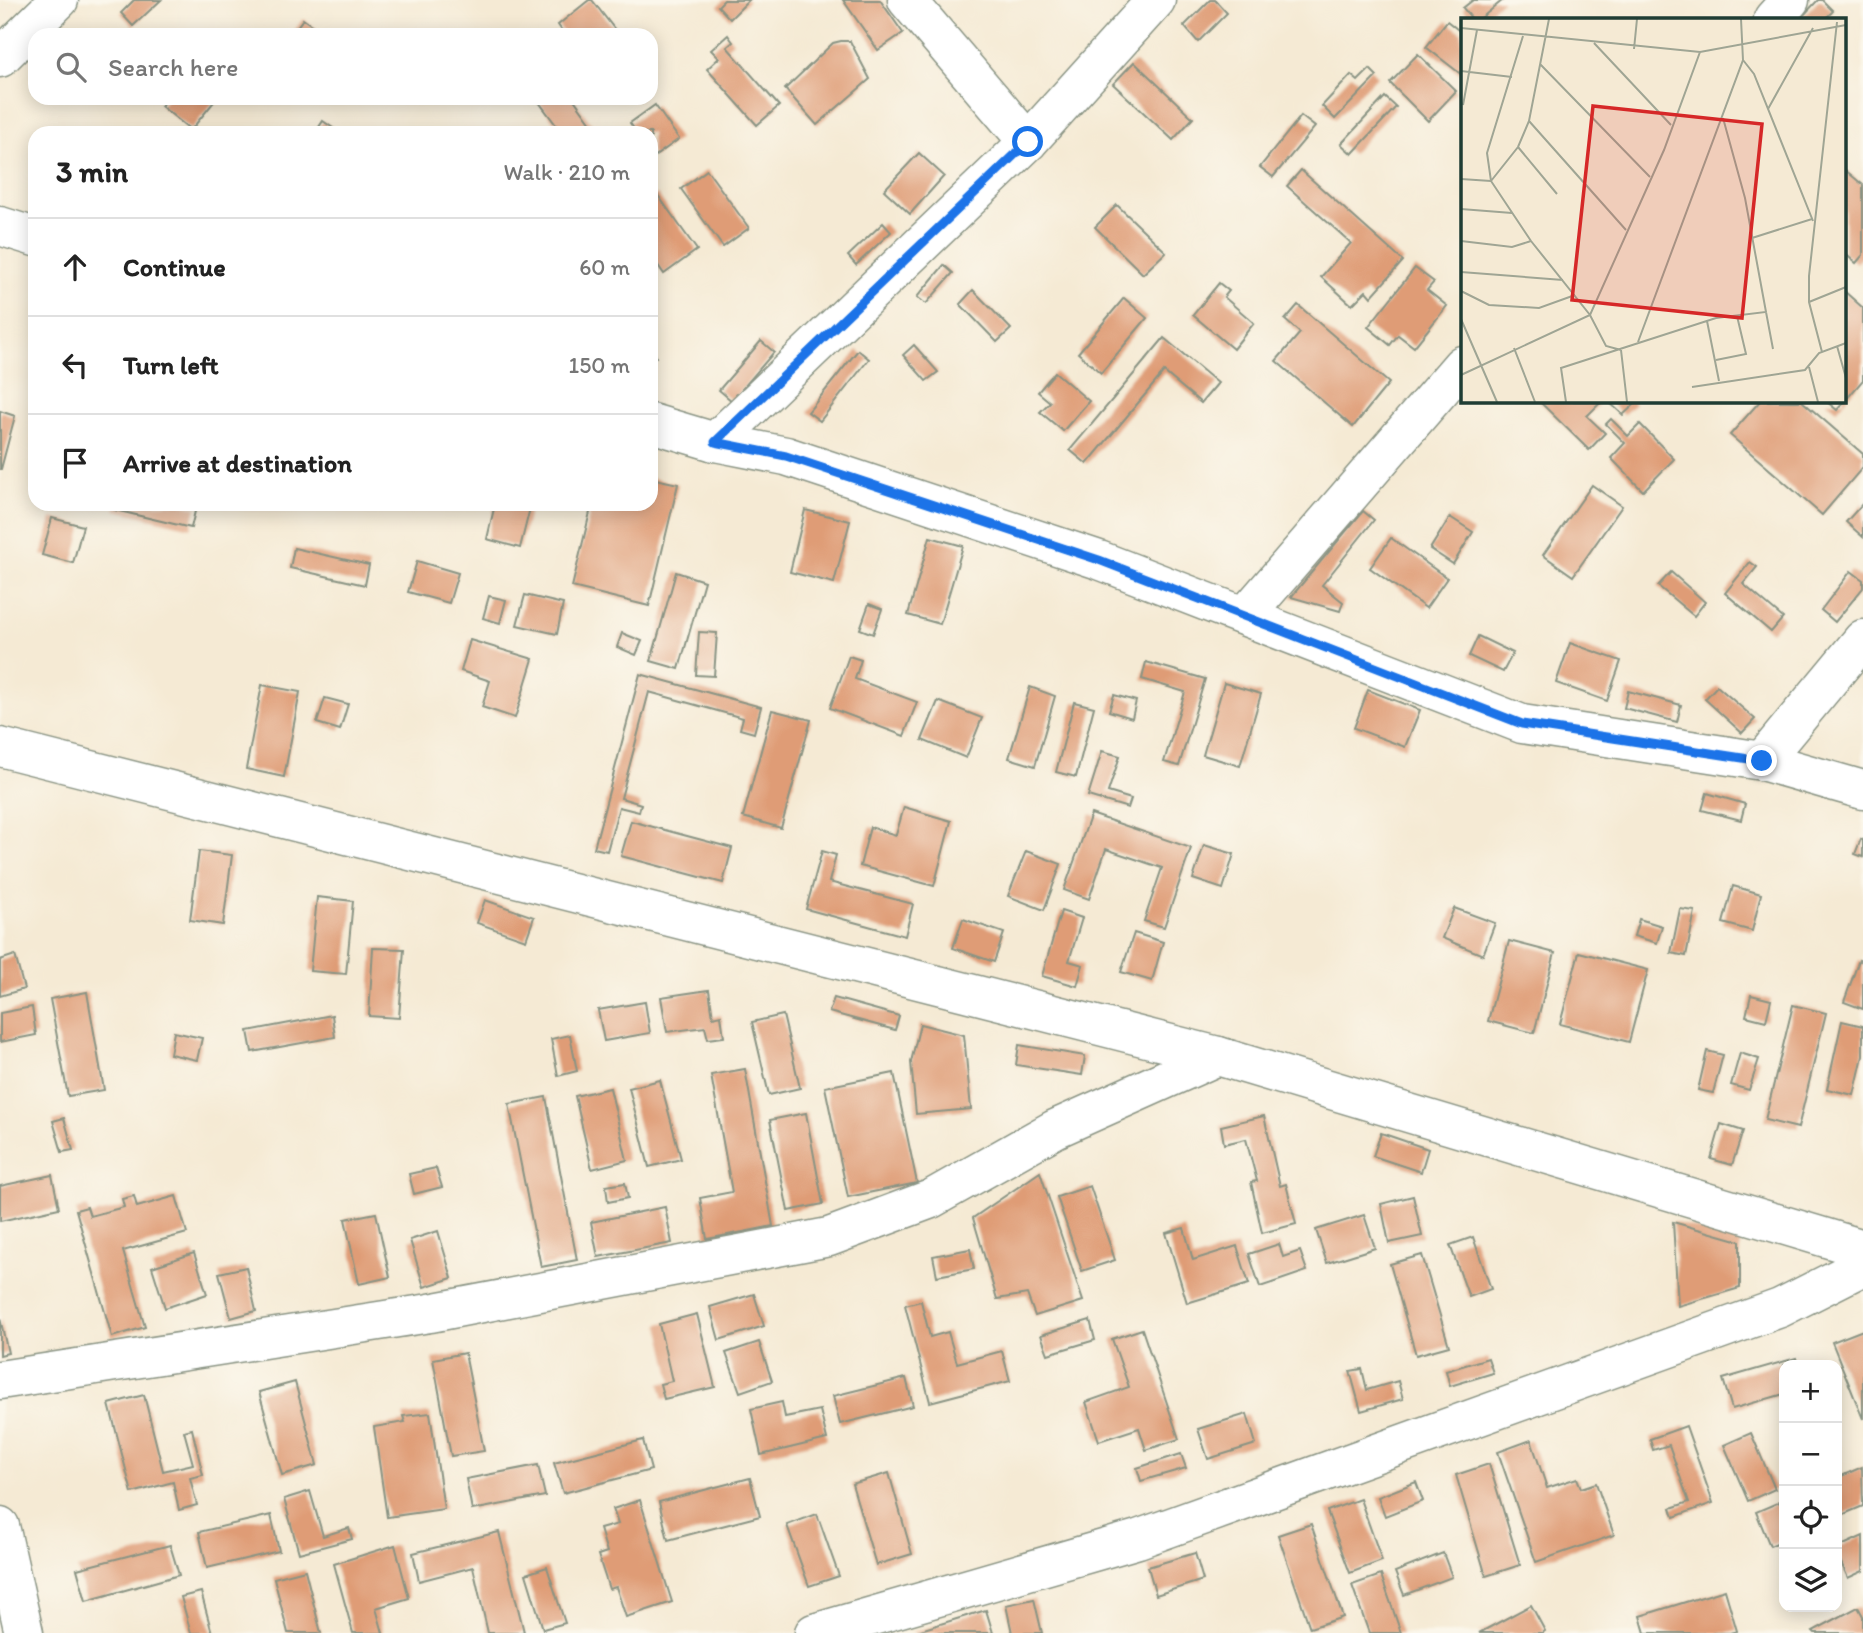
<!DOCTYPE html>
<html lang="en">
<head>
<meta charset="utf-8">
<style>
  :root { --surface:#fff; --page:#f2f2f2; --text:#222; --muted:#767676; --line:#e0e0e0 }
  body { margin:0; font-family:Itim,sans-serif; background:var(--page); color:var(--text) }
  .controls { position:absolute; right:21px; bottom:21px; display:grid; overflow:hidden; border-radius:14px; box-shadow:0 4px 18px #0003 }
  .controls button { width:63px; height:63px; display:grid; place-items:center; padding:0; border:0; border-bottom:2px solid var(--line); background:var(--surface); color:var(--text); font:35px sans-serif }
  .stop { position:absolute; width:21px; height:21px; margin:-16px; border:5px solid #1a73e8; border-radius:50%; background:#fff }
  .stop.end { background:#1a73e8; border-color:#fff; box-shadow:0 2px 7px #0008 }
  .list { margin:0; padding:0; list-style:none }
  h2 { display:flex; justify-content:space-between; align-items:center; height:91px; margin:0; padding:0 28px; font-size:30px }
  h2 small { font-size:23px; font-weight:400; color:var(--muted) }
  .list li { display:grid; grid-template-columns:46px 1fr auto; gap:21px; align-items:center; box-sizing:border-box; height:98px; padding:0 28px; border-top:2px solid var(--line) }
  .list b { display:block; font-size:26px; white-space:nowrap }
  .list em { font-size:23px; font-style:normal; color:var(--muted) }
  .icon { flex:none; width:38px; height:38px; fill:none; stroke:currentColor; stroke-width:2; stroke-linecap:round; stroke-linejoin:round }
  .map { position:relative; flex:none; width:1863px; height:1633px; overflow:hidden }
  .search { position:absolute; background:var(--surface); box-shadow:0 4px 18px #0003; left:28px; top:28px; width:630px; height:77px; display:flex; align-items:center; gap:18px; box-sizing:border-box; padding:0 24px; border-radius:21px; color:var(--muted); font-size:26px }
  .panel { position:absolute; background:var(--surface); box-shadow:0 4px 18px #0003; left:28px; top:126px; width:630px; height:385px; border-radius:21px }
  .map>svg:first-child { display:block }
  .building { fill:#df9c76 }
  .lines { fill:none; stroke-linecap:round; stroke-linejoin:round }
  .minor-casing { stroke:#8a9484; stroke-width:41 }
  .minor { stroke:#fff; stroke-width:38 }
  .route { stroke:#1a73e8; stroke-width:9 }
  .inset-road { fill:none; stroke:#9fa594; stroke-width:2 }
  .view { fill:#d62828; fill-opacity:0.15; stroke:#d62828; stroke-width:3.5 }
  .inset-edge { fill:none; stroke:#1f3d34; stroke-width:3.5 }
</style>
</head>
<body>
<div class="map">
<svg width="1863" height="1633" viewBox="0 0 1863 1633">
  <rect width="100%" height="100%" fill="#fbf7ec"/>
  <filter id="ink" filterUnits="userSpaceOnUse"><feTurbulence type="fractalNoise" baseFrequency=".0143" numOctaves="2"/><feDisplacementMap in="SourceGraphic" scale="14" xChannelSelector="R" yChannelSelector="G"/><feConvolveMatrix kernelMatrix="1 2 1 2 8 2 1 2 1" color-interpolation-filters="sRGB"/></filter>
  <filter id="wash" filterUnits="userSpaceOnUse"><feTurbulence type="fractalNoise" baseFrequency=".00686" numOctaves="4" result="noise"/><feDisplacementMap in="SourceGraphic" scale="28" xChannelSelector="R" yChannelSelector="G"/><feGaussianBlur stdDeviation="1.57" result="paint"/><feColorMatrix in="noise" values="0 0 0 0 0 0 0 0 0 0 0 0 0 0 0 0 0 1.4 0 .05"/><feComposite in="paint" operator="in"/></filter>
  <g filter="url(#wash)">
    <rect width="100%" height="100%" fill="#f5ead4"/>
    <g id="blocks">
      <!-- building -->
      <g class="building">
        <polygon points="134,0 161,0 133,26 121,13"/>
        <polygon points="589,0 592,0 619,35 565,35 558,25"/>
        <polygon points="724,0 749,0 730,19 718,6"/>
        <polygon points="843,0 880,0 903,33 878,50"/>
        <polygon points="1210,0 1215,0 1227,13 1198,42 1184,26"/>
        <polygon points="1473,0 1503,0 1480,19 1472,19 1463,8"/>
        <polygon points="1818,0 1822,0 1833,11 1825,19 1800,19"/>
        <polygon points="303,19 317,29 312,35 291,35"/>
        <polygon points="1447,21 1462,33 1462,75 1426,47"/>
        <polygon points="728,35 733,42 727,47 779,106 757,125 707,69 719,58 711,50"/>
        <polygon points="841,41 850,41 870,79 817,125 785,89 833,43"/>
        <polygon points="1418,54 1456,91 1428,121 1390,83"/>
        <polygon points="1134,62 1193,118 1173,140 1113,84"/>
        <polygon points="1370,69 1377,76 1335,119 1322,106 1351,75 1358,81"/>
        <polygon points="1385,97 1396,107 1352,154 1341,144"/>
        <polygon points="167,98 217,98 191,130 161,106"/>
        <polygon points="536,98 573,98 596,130 592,133 562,133"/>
        <polygon points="655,105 679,139 654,157 651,152 651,133 637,133 630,123"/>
        <polygon points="1301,116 1315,127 1273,177 1260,167"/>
        <polygon points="323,121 340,133 315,133"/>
        <polygon points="919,153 944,176 910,214 884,190"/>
        <polygon points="707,170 749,228 723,247 681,189"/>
        <polygon points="1301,170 1403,261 1371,297 1366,291 1352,305 1321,277 1351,243 1287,186"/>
        <polygon points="1845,170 1863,185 1863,255 1856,263 1844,253"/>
        <polygon points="657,194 697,250 664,274 651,255 651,199"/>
        <polygon points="1117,205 1166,252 1143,274 1095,227"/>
        <polygon points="883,223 891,232 856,265 848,256"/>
        <polygon points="944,265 953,273 926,304 917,297"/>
        <polygon points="1415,268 1434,282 1427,290 1447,306 1414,347 1398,335 1390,345 1368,327"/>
        <polygon points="1219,283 1229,291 1224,297 1254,323 1233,349 1193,315"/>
        <polygon points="973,290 1011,329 997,342 960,304"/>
        <polygon points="1844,291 1863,308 1863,380 1837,410 1826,401 1844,401"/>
        <polygon points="1124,298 1147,318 1101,373 1078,353"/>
        <polygon points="1298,305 1389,383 1353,427 1276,361 1300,333 1285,320"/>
        <polygon points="1164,338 1218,383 1201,403 1164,372 1087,464 1070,450"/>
        <polygon points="651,339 656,357 651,358"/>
        <polygon points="761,341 774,352 732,401 719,390"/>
        <polygon points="914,345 938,372 926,381 903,355"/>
        <polygon points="858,350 869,359 820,421 808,412"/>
        <polygon points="1055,372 1089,401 1063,431 1040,412 1050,402 1038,392"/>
        <polygon points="1539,401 1602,401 1587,416 1605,433 1589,450"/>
        <polygon points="1608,401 1632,401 1635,404 1623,415"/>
        <polygon points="1760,401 1802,401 1863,454 1863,467 1822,515 1730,435"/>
        <polygon points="0,411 15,416 1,469 0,469"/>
        <polygon points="1611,419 1628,436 1640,424 1674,459 1643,491 1611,458 1625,443 1606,424"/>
        <polygon points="651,478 678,484 649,606 572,587 592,504 651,504"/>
        <polygon points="1592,485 1622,506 1573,576 1543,555"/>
        <polygon points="1863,503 1863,537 1846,522"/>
        <polygon points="117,504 180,504 196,507 191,528 115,510"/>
        <polygon points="495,504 531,504 520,548 487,539"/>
        <polygon points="805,510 850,521 834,583 790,572"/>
        <polygon points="1363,511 1374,520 1322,585 1343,602 1340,611 1291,597"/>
        <polygon points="1450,517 1473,532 1453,564 1430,549"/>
        <polygon points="52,518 83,526 73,563 42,555"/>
        <polygon points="930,537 963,546 940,624 908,615"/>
        <polygon points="1391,538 1447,578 1426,608 1370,568"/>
        <polygon points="294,548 369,565 365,585 290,568"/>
        <polygon points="417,561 458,573 449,603 408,592"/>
        <polygon points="1750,562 1757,567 1743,584 1783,618 1771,632 1725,593"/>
        <polygon points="1851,571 1863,580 1863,588 1835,622 1821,610"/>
        <polygon points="676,572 704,581 679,669 651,661"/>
        <polygon points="1671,572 1705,602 1694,616 1658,586"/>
        <polygon points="525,595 563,604 557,634 517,625"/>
        <polygon points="489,596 506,600 500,623 483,618"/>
        <polygon points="869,604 882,609 873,634 860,629"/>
        <polygon points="699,632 717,633 714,676 696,675"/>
        <polygon points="622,633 642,641 636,655 617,647"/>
        <polygon points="1478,636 1513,653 1503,672 1469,656"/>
        <polygon points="470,640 533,659 515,718 482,707 490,681 461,671"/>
        <polygon points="1570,643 1621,661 1607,701 1556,683"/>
        <polygon points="849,656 861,660 855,679 917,702 904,736 830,708"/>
        <polygon points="1146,662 1205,679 1179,766 1164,762 1185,692 1142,679"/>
        <polygon points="640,674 761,707 754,733 740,729 743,718 649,692 621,798 641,804 639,812 619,807 607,851 594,848"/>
        <polygon points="1224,683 1261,694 1240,766 1203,755"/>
        <polygon points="262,685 300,692 284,777 246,769"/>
        <polygon points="1717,686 1755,719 1742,733 1705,699"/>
        <polygon points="1030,687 1055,696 1035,766 1009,758"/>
        <polygon points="1368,690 1420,710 1405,747 1354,728"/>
        <polygon points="1628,691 1681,705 1677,722 1624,708"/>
        <polygon points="1114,695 1136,701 1132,718 1109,711"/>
        <polygon points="325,698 348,704 340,730 317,723"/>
        <polygon points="938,701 982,718 966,758 922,740"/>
        <polygon points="1074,702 1094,707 1076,777 1056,772"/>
        <polygon points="772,710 811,720 781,828 743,817"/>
        <polygon points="1102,751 1120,756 1108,792 1131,799 1128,808 1088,796"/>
        <polygon points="1707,793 1745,804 1741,820 1702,810"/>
        <polygon points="904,807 951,821 934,886 860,866 870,827 896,835"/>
        <polygon points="1091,814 1191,848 1164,927 1144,921 1162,868 1106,849 1089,899 1064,890"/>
        <polygon points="631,821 732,848 723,883 621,856"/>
        <polygon points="1861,839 1863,840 1863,857 1855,854"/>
        <polygon points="1204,845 1234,854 1223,889 1193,879"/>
        <polygon points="199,851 232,855 223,925 190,920"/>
        <polygon points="822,851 836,855 829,882 913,904 905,936 806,909"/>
        <polygon points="1026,851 1061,864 1044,910 1008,896"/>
        <polygon points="1733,886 1761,894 1752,931 1723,923"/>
        <polygon points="317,897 353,901 346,974 310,971"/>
        <polygon points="485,900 534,917 526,940 477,923"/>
        <polygon points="1454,908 1495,923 1483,955 1442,938"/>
        <polygon points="1680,909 1695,911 1686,956 1671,953"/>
        <polygon points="1061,911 1082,918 1069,961 1083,965 1077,986 1042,976"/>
        <polygon points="963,919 1004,933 994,962 953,948"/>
        <polygon points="1639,919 1662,926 1657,943 1634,936"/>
        <polygon points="1134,933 1163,942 1152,981 1121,972"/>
        <polygon points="1509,941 1555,953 1534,1033 1488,1021"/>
        <polygon points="373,948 404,949 399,1018 369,1016"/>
        <polygon points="1579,952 1648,970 1629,1042 1560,1024"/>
        <polygon points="15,955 24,989 0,996 0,960"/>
        <polygon points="1859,960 1863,962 1863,1009 1844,1002"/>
        <polygon points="709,990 713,1017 721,1015 724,1037 708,1039 705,1027 667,1032 661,997"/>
        <polygon points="87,992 104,1090 68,1096 50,999"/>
        <polygon points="1751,995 1771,1000 1766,1021 1746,1016"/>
        <polygon points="834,998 899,1016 895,1030 829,1012"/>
        <polygon points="645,1002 650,1033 604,1041 598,1010"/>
        <polygon points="1793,1005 1826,1013 1798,1128 1765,1120"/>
        <polygon points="32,1007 36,1035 0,1042 0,1013"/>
        <polygon points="332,1015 335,1037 252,1052 248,1031"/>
        <polygon points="783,1015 800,1088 769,1095 752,1022"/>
        <polygon points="1842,1021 1863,1026 1863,1056 1854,1095 1827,1089"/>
        <polygon points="920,1024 964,1035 971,1109 916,1114 911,1062"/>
        <polygon points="174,1032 202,1038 197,1060 170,1054"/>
        <polygon points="570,1035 577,1071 558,1076 551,1039"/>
        <polygon points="1019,1045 1085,1056 1082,1075 1016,1065"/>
        <polygon points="1707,1051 1723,1055 1713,1093 1698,1090"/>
        <polygon points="1740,1053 1759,1059 1749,1090 1731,1085"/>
        <polygon points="745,1069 773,1226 707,1239 700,1198 732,1192 711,1075"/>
        <polygon points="894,1073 917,1183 848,1197 825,1087"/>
        <polygon points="660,1080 681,1159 649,1167 629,1088"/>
        <polygon points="610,1088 627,1160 592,1169 575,1096"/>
        <polygon points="546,1097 577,1260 541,1267 509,1104"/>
        <polygon points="806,1113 823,1204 788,1211 770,1120"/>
        <polygon points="1264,1116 1280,1186 1286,1184 1296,1224 1262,1233 1251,1182 1257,1181 1246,1139 1224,1144 1221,1126"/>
        <polygon points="64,1118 73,1150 62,1152 53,1121"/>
        <polygon points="1721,1124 1743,1131 1732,1165 1711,1159"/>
        <polygon points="1381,1133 1428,1149 1421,1172 1373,1156"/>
        <polygon points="436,1168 442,1187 414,1194 409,1174"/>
        <polygon points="1040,1172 1083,1301 1035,1316 1027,1294 997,1299 973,1218"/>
        <polygon points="52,1175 59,1208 0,1221 0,1186"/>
        <polygon points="625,1183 628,1198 608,1202 606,1186"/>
        <polygon points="1090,1186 1115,1260 1082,1271 1057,1197"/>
        <polygon points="134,1196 137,1207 176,1196 187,1233 123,1251 145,1327 112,1337 76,1210 87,1207 90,1216 124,1207 122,1199"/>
        <polygon points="1413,1196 1422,1236 1389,1243 1381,1204"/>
        <polygon points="665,1207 672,1243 598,1257 591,1222"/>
        <polygon points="376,1213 390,1277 359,1284 345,1219"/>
        <polygon points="1364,1215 1375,1248 1327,1263 1316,1230"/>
        <polygon points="1673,1222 1740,1241 1740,1288 1678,1306"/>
        <polygon points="1184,1228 1193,1260 1237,1246 1249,1284 1187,1303 1166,1233"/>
        <polygon points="438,1231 452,1278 424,1287 410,1240"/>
        <polygon points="1473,1237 1491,1289 1469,1297 1450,1245"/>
        <polygon points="1279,1244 1283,1257 1300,1251 1307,1271 1260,1287 1249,1254"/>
        <polygon points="970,1249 974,1269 937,1276 933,1256"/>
        <polygon points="194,1253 207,1294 165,1308 152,1267"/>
        <polygon points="1422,1255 1449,1346 1416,1355 1390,1264"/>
        <polygon points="246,1267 256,1311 231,1318 219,1273"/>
        <polygon points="754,1294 764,1326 719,1340 710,1307"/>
        <polygon points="921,1301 930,1337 948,1332 957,1363 1002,1351 1010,1381 930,1402 905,1305"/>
        <polygon points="697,1314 715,1387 664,1399 660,1384 672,1381 659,1324"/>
        <polygon points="0,1318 8,1353 0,1355"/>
        <polygon points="1090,1320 1095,1340 1048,1354 1041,1335"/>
        <polygon points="1142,1329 1179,1439 1146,1450 1139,1428 1099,1441 1086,1402 1129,1387 1112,1339"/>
        <polygon points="1863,1330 1863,1419 1832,1342"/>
        <polygon points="759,1342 772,1381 740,1392 726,1353"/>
        <polygon points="465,1353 484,1451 451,1456 433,1359"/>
        <polygon points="1488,1358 1493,1373 1450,1386 1446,1371"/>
        <polygon points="1796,1358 1798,1365 1784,1365 1784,1394 1732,1409 1723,1379"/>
        <polygon points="1362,1369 1367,1390 1398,1381 1403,1399 1361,1411 1350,1371"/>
        <polygon points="906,1378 913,1406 840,1424 833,1396"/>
        <polygon points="295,1382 317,1465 282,1475 259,1392"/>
        <polygon points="144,1395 163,1471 193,1464 184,1431 192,1429 203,1475 190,1478 197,1505 179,1510 173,1482 132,1493 109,1404"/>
        <polygon points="782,1402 785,1417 820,1410 827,1439 761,1455 751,1409"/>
        <polygon points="430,1413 444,1509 387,1517 374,1427 405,1422 403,1416"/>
        <polygon points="1247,1414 1256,1444 1208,1459 1198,1429"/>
        <polygon points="1686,1426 1713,1503 1674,1517 1671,1508 1689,1502 1669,1445 1653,1450 1650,1439"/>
        <polygon points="1751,1433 1775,1489 1748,1501 1724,1445"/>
        <polygon points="643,1440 651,1470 563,1493 554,1463"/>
        <polygon points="1531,1440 1547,1488 1577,1478 1581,1488 1596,1483 1614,1535 1536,1562 1498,1452"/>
        <polygon points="1181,1454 1186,1468 1141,1481 1137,1468"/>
        <polygon points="1489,1464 1520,1565 1486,1576 1456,1475"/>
        <polygon points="538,1465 545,1496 472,1510 466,1479"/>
        <polygon points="1862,1467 1863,1506 1837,1517 1837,1478"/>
        <polygon points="889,1473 912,1554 876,1565 852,1484"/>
        <polygon points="750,1478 760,1516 668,1540 659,1502"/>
        <polygon points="1416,1482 1423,1501 1385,1516 1378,1497"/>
        <polygon points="310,1491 323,1536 349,1528 352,1539 299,1553 284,1499"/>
        <polygon points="1360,1499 1382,1561 1350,1573 1327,1511"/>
        <polygon points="640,1500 672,1602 626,1617 616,1587 609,1589 598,1555 607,1552 600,1529 618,1524 613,1509"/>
        <polygon points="1784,1500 1784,1540 1770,1546 1756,1512"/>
        <polygon points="817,1514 839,1576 809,1586 787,1525"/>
        <polygon points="271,1515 279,1551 207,1568 199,1532"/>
        <polygon points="1311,1524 1343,1617 1310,1628 1278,1535"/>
        <polygon points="499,1532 524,1632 518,1633 488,1633 473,1567 419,1581 413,1553"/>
        <polygon points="1863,1536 1863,1571 1848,1578 1837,1554 1837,1548"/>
        <polygon points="170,1545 179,1575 86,1601 77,1569"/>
        <polygon points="395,1545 409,1598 376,1608 383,1633 353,1633 334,1564"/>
        <polygon points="1195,1553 1203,1580 1156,1595 1148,1567"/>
        <polygon points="1443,1553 1452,1577 1404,1595 1395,1572"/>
        <polygon points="547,1567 565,1623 543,1629 526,1574"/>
        <polygon points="305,1570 321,1633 288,1633 274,1578"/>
        <polygon points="1381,1575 1401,1633 1369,1633 1352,1585"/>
        <polygon points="1725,1590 1737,1631 1730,1633 1645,1633 1640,1616"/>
        <polygon points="201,1592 212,1633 191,1633 181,1597"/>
        <polygon points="1034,1599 1042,1633 1012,1633 1006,1605"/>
        <polygon points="1531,1605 1545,1631 1542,1633 1479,1633"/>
        <polygon points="1858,1607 1863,1616 1863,1633 1815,1633 1813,1631"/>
        <polygon points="986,1610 993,1633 914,1633 914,1632"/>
      </g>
    </g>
  </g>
  <g filter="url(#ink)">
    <use href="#blocks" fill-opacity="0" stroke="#8a9484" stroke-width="2"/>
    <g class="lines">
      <!-- minor casing -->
      <g class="minor-casing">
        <g id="minor">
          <polyline points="907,0 1028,142"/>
          <polyline points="1773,19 1790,0"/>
          <polyline points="0,58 59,0"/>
          <polyline points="0,226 35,237"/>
          <polyline points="651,423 715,442 786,456 1099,560 1522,724 1762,761 1863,790"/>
          <polyline points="715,442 1028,142 1156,0"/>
          <polyline points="1245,616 1462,365"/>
          <polyline points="0,747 1218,1056 1863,1249"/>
          <polyline points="1762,761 1863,639"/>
          <polyline points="0,1380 430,1313 829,1237 931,1199 1055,1129 1218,1056"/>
          <polyline points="0,1526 24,1633"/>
          <polyline points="814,1633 1138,1539 1780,1308 1863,1266"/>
        </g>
      </g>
      <!-- minor -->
      <use href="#minor" class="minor"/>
    </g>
  </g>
  <g class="lines" filter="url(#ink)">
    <!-- route -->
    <polyline class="route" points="1028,142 715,442 786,456 1099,560 1522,724 1762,761"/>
  </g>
  <!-- overview -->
  <g transform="translate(1461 18)">
    <rect width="385" height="385" fill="#f5ead4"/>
    <path class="inset-road" d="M0 10 239 34 385 7M62 18 26 135 30 163 70 223 129 297 145 328 160 332M133 25 210 107M173 31 176 1M282 42 293 56 352 203M79 46 189 159M0 53 51 59M2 87 16 12M307 91 352 10M68 103 165 212M57 129 96 176M0 161 30 163M30 163 57 129 68 103 88 1M0 191 51 195M291 220 351 201M0 223 51 229 70 223M0 254 102 262M0 273 28 287 78 290 114 277M348 284 385 269M305 294 312 331M0 301 36 384M246 303 258 363M177 324 282 42 280 1M376 328 385 360M53 330 74 384M160 332 166 384M361 334 348 284V258L376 4M255 342 285 336 276 298M348 349 357 384M0 357 129 297 203 132 239 34M231 369 344 352 358 335 385 325M105 384 100 350 255 300 305 294 284 180 262 100"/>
    <path class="view" d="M132 88 301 106 281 300 111 282Z"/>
    <rect width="385" height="385" class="inset-edge"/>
  </g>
</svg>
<div class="controls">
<button>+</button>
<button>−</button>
<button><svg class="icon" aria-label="locate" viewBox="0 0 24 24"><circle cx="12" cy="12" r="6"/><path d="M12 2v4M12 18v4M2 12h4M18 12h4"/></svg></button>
<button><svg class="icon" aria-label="layers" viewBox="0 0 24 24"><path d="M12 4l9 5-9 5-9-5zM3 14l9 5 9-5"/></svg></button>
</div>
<div class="stop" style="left:1028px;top:142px"></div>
<div class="stop end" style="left:1762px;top:761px"></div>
<div class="search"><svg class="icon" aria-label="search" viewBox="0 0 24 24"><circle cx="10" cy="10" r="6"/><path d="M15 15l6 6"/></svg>Search here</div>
<section class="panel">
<h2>3 min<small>Walk · 210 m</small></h2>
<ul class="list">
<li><svg class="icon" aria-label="ahead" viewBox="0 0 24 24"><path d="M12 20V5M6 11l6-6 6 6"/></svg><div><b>Continue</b></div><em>60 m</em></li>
<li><svg class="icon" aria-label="left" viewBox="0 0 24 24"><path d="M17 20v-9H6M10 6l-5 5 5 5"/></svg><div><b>Turn left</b></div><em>150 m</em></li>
<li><svg class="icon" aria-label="arrive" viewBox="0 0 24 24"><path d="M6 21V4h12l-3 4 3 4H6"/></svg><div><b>Arrive at destination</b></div></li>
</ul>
</section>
</div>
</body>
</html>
